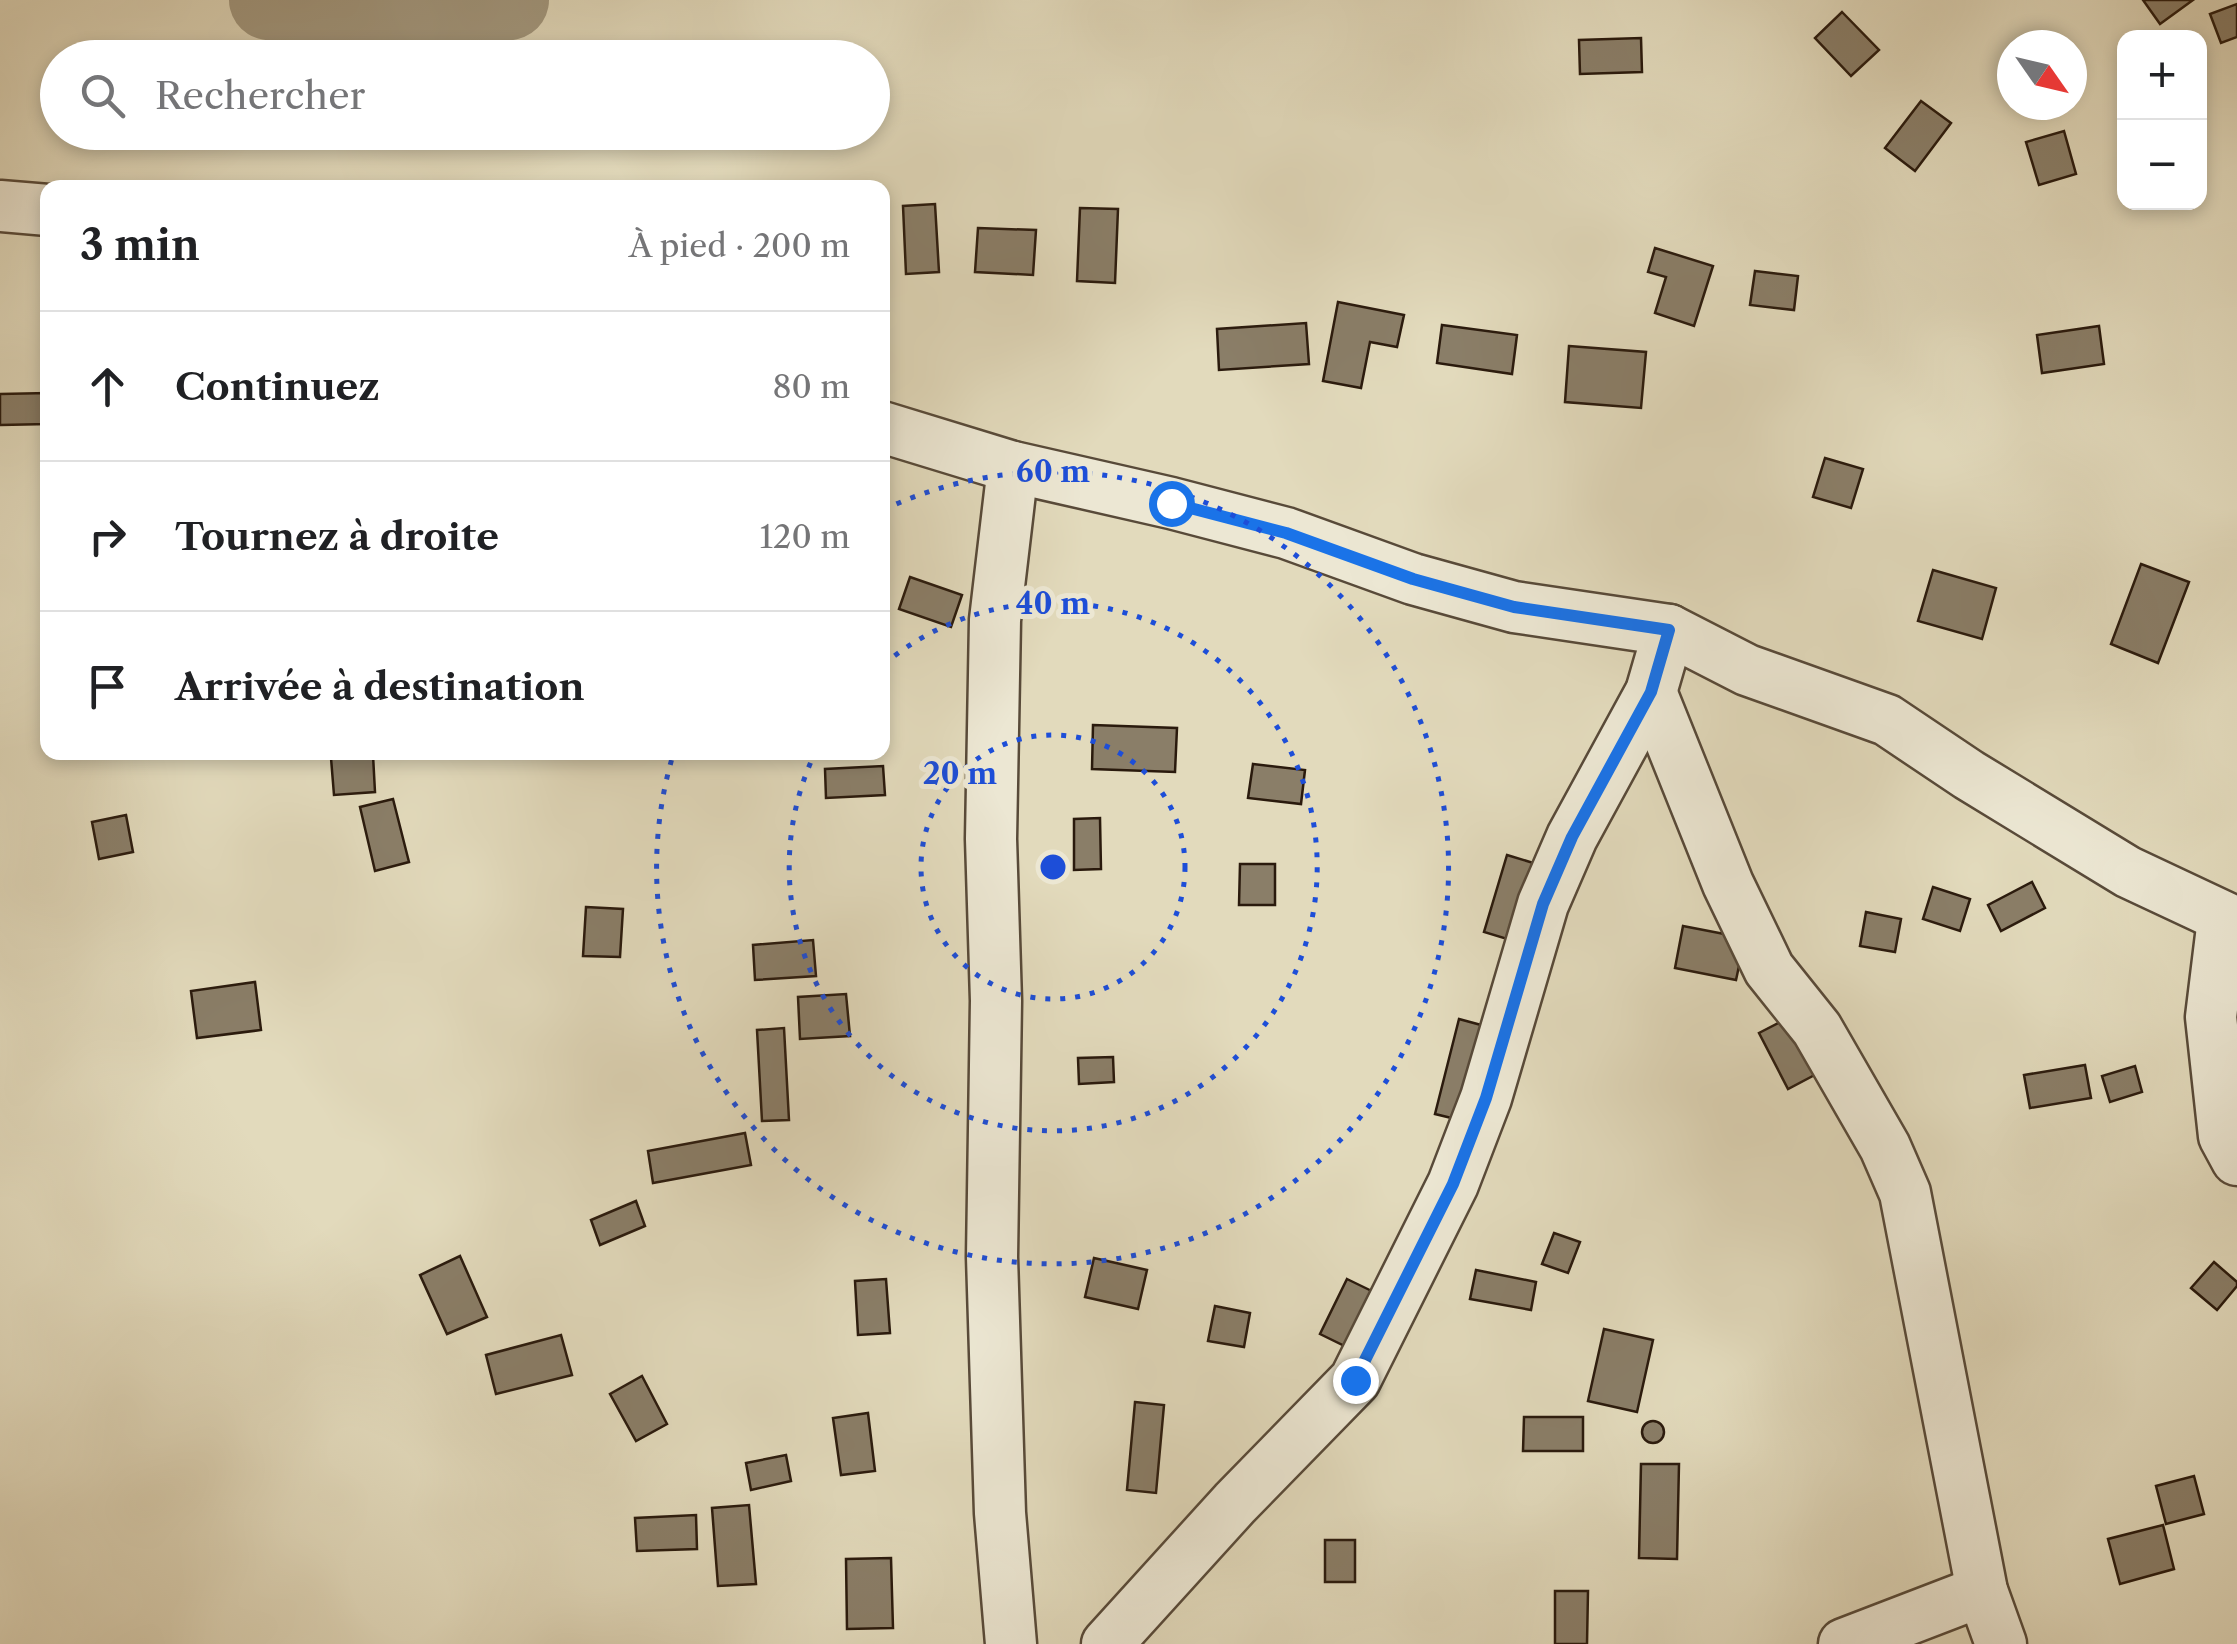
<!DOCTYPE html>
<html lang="fr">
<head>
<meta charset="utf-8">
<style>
  :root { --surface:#fff; --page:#f6f6f6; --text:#202124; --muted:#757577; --line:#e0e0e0 }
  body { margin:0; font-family:"Libre Caslon Text",serif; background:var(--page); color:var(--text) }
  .controls { position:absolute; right:30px; top:30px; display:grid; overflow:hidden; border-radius:20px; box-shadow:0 5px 15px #0003 }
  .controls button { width:90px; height:90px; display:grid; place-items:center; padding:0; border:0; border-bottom:2px solid var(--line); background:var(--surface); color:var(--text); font:50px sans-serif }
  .compass { position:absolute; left:1997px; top:30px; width:90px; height:90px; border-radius:50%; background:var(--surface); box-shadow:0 5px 15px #0003; rotate:124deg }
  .stop { position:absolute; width:30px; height:30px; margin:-22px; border:8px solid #1a73e8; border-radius:50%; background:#fff }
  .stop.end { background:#1a73e8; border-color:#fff; box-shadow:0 2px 10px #0008 }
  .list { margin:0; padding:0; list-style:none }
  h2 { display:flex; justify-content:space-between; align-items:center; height:130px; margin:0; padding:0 40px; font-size:42px }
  h2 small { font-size:32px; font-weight:400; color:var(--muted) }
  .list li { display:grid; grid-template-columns:65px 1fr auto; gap:30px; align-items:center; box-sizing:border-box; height:150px; padding:0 40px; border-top:2px solid var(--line) }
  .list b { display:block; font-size:38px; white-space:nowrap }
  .list em { font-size:32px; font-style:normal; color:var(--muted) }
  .icon { flex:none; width:55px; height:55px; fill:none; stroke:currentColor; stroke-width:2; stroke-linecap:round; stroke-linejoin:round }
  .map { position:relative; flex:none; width:2237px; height:1644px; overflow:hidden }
  .search { position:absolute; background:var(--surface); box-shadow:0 5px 15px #0003; left:40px; top:40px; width:850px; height:110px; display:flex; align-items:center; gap:25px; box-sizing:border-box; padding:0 35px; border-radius:55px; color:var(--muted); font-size:38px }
  .panel { position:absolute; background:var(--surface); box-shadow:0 5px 15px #0003; left:40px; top:180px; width:850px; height:580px; border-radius:20px }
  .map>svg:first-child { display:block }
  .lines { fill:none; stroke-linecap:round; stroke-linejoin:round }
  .river { stroke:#a39980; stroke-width:80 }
  .building { fill:#8a7e68; stroke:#2a1a0d; stroke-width:2.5 }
  .street-casing { stroke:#584a39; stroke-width:55 }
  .street { stroke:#ece7d3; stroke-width:50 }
  .route { stroke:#1a73e8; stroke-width:12 }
  .ring { fill:none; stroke:#1d4ed8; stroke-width:5; stroke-dasharray:5 10 }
  .centre { fill:#1d4ed8; stroke:#ece7d3; stroke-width:5 }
  .ring-label { font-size:30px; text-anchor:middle; font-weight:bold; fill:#1d4ed8; stroke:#ece7d3; stroke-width:10; stroke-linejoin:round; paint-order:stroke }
</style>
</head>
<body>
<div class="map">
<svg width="2237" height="1644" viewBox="0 0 2237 1644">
  <rect width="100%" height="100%" fill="#e2dabc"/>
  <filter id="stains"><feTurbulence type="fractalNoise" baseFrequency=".002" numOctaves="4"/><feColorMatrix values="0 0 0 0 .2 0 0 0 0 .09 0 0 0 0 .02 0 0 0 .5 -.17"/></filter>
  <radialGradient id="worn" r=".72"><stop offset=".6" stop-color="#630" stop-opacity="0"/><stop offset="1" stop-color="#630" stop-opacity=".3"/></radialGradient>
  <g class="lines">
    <!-- river -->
    <polyline class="river" points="269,0 348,13 446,13 509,0"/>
  </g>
  <!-- building -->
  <g class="building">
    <polygon points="2143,0 2193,0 2160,24"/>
    <polygon points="2237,4 2237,37 2221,43 2210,14"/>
    <polygon points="1842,12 1879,50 1851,76 1815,38"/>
    <polygon points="1641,38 1642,72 1580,74 1579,40"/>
    <polygon points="1921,101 1951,123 1915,171 1885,148"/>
    <polygon points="2064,131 2076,174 2039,185 2026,142"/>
    <polygon points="935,204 939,272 906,274 903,206"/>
    <polygon points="1080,208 1118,209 1115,283 1077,281"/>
    <polygon points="978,228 1036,230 1033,275 975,272"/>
    <polygon points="1655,248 1713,266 1694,326 1655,313 1666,277 1648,272"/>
    <polygon points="1755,271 1798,276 1794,310 1750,305"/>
    <polygon points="1338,302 1404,315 1397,347 1370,342 1361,388 1323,381"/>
    <polygon points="1306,323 1309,364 1219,370 1217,329"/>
    <polygon points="1442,325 1517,335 1512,374 1437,363"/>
    <polygon points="2099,326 2104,364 2042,373 2037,335"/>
    <polygon points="1569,346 1646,352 1641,408 1565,402"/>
    <polygon points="48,393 48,424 0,425 0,394"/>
    <polygon points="1825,458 1863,469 1851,508 1813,497"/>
    <polygon points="2141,564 2189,582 2158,663 2111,644"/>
    <polygon points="1933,570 1996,588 1982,639 1918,621"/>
    <polygon points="910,577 962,595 951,627 899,609"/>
    <polygon points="1093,725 1177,728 1175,772 1092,769"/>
    <polygon points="373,755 375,792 334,795 331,758"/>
    <polygon points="1253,764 1305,770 1301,804 1248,798"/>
    <polygon points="883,766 885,795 826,798 825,769"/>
    <polygon points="393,799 409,862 375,871 360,807"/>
    <polygon points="126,815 133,852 99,859 92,822"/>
    <polygon points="1100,818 1101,869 1074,870 1074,819"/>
    <polygon points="1507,855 1540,865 1517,942 1484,932"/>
    <polygon points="1240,864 1275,864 1275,905 1239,905"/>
    <polygon points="2032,882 2045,908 2001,931 1988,905"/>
    <polygon points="1933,887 1970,899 1960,931 1923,919"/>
    <polygon points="586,907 623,909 620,957 583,956"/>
    <polygon points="1866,912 1901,919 1895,952 1860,946"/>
    <polygon points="1683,926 1745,938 1736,980 1675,968"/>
    <polygon points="813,940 816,976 755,980 753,945"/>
    <polygon points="255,982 261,1030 197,1038 191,991"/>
    <polygon points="846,994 850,1036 800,1039 798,997"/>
    <polygon points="1796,1014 1824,1070 1788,1089 1759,1033"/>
    <polygon points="1459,1019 1492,1028 1468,1122 1435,1114"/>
    <polygon points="784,1028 789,1120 762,1121 757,1030"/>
    <polygon points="1113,1057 1114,1082 1079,1084 1078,1058"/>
    <polygon points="2085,1065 2091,1098 2030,1108 2024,1075"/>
    <polygon points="2135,1066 2142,1092 2110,1102 2102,1076"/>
    <polygon points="745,1133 751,1165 653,1183 648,1151"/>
    <polygon points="636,1201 645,1226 600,1245 591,1220"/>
    <polygon points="1554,1233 1580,1242 1568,1273 1542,1264"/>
    <polygon points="460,1256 487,1317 447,1334 420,1275"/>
    <polygon points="1094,1258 1147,1270 1138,1309 1085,1297"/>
    <polygon points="2214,1262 2237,1282 2237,1286 2217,1310 2191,1288"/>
    <polygon points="1476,1270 1536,1282 1531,1310 1470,1299"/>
    <polygon points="886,1279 890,1333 858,1335 855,1281"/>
    <polygon points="1347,1279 1384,1297 1357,1352 1320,1334"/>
    <polygon points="1215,1306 1250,1313 1244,1347 1208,1341"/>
    <polygon points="1604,1329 1653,1340 1637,1412 1588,1401"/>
    <polygon points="561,1335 572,1375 496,1394 486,1355"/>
    <polygon points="642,1376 667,1424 636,1441 610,1394"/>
    <polygon points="1135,1402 1164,1405 1156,1493 1127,1490"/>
    <polygon points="868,1413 875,1471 841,1475 833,1418"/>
    <polygon points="1524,1417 1583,1417 1583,1451 1523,1451"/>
    <circle cx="1653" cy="1432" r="11"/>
    <polygon points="786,1455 791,1481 751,1490 746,1463"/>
    <polygon points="1641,1464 1679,1464 1677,1559 1639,1558"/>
    <polygon points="2194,1476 2204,1514 2166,1524 2156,1486"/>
    <polygon points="749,1505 756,1584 718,1586 712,1508"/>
    <polygon points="696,1515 697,1549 637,1551 635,1518"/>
    <polygon points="2163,1525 2174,1569 2120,1584 2108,1539"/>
    <rect x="1325" y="1540" width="30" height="42"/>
    <polygon points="891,1558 893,1628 847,1629 846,1559"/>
    <polygon points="1555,1591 1588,1591 1587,1644 1555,1644"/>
  </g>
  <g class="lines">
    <!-- street casing -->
    <g class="street-casing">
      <g id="street">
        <polyline points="0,206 48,210"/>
        <polyline points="882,427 1013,467 1171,503 1286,533 1413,579 1514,607 1669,630 1747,670 1887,720 1969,775 2128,872 2237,923"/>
        <polyline points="1651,692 1728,884 1769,969 1817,1029 1885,1147 1905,1193 1982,1591 2001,1644"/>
        <polyline points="2223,919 2211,1017 2224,1136 2237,1160"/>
        <polyline points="1011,1644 1000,1513 992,1257 996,1001 991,839 995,620 1013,467"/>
        <polyline points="1107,1644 1235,1503 1355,1380 1453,1184 1486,1098 1543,904 1572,837 1651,692 1669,630"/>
        <polyline points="1844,1644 1982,1591"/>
      </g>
    </g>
    <!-- street -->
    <use href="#street" class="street"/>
  </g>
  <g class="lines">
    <!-- route -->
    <polyline class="route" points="1171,503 1286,533 1413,579 1514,607 1669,630 1651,692 1572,837 1543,904 1486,1098 1453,1184 1355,1380"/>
  </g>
  <!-- distance rings -->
  <g class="ring">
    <circle cx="1053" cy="867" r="132"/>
    <path d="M883 665A264 264 0 1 1 815 753"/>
    <path d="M883 510A396 396 0 1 1 673 755"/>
  </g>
  <circle cx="1053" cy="867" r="15" class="centre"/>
  <g class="ring-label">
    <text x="1053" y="482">60 m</text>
    <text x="1053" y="614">40 m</text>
    <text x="960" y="784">20 m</text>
  </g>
  <rect width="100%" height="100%" filter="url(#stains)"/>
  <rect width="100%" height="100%" fill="url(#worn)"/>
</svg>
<div class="controls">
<button>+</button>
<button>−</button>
</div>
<svg class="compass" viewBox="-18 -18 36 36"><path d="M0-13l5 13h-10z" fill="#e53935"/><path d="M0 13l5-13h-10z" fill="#757577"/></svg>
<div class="stop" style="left:1171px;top:503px"></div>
<div class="stop end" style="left:1355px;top:1380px"></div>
<div class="search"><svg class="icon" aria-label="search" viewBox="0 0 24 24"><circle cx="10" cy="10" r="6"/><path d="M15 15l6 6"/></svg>Rechercher</div>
<section class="panel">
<h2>3 min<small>À pied · 200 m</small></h2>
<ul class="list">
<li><svg class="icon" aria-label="ahead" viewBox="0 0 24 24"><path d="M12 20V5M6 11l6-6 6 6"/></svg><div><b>Continuez</b></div><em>80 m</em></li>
<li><svg class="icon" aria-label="right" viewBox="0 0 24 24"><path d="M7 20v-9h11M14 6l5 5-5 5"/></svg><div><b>Tournez à droite</b></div><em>120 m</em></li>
<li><svg class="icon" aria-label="arrive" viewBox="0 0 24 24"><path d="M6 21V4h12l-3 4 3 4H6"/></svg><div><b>Arrivée à destination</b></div></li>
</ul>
</section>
</div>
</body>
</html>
